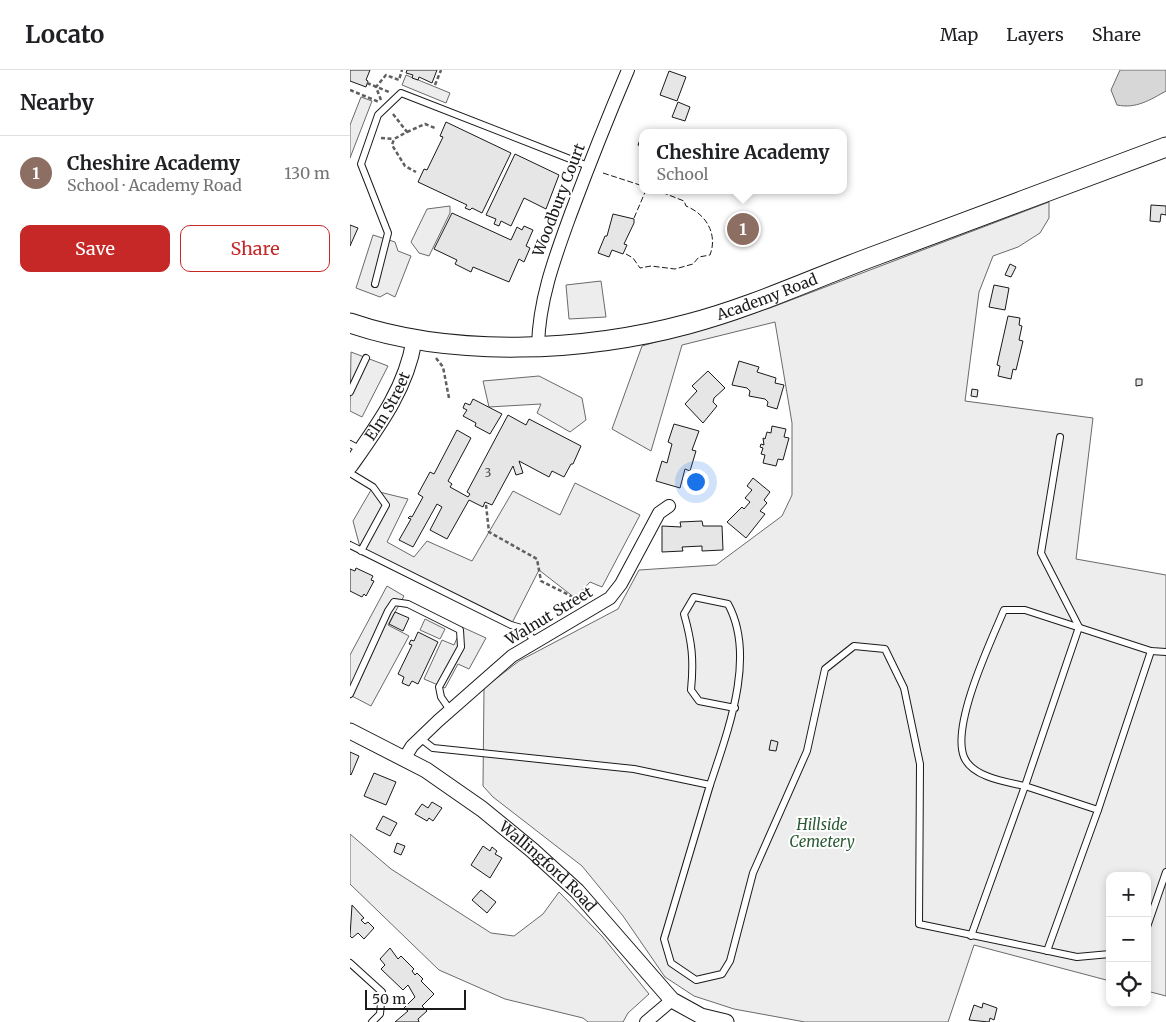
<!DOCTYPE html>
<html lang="en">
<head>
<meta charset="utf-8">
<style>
  :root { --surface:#fff; --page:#f2f2f2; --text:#202124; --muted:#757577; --line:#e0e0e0; --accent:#c62828 }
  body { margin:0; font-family:Merriweather,serif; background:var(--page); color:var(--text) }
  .controls { position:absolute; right:15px; bottom:15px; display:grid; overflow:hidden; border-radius:10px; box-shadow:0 2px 8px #0003 }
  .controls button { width:45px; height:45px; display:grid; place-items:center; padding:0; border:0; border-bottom:1px solid var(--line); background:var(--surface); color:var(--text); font:25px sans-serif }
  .scale { position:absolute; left:15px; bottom:12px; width:101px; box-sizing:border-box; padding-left:5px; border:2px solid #1a1a1a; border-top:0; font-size:14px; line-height:18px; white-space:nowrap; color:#1a1a1a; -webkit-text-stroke:4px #fff; paint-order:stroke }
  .you { position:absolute; left:345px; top:411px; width:18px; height:18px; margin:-12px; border:4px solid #fff; border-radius:50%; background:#1a73e8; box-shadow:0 0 0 8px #1a73e833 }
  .badge { display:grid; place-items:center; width:32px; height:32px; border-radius:50%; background:var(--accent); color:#fff; font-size:16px; font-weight:700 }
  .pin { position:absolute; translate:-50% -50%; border:2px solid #fff; box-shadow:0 1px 5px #0006 }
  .popup { position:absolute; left:289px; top:59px; width:208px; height:65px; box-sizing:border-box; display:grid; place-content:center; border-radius:10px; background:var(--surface); filter:drop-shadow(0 1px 4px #0005); font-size:16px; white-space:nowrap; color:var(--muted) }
  .popup b { font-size:19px; color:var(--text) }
  .popup::after { content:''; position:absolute; left:50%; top:100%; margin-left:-10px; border:10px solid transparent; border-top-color:var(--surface) }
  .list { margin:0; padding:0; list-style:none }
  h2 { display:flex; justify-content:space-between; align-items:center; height:65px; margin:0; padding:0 20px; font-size:21px }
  h2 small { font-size:16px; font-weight:400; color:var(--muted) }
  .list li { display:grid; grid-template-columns:32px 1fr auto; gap:15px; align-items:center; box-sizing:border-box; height:75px; padding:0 20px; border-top:1px solid var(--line) }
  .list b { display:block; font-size:19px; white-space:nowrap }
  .list p { margin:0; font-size:16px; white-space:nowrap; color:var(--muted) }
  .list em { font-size:16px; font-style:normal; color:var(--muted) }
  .actions { display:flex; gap:10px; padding:15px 20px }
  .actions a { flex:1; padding:11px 0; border:1px solid var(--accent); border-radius:10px; text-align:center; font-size:18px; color:var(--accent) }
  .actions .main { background:var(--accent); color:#fff }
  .icon { flex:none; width:28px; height:28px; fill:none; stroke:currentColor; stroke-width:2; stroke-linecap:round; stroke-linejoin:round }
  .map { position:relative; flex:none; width:816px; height:952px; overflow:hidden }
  header { display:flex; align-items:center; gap:30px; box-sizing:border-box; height:70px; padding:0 25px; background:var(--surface); border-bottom:1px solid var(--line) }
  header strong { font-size:24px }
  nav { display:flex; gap:28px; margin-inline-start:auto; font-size:18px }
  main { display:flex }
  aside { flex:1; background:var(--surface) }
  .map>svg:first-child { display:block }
  .built { fill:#ededed; stroke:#6a6a6a }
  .water { fill:#d7d7d7; stroke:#6a6a6a }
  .building { fill:#e6e6e6; stroke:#1a1a1a }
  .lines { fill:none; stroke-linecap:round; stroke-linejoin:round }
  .service-casing { stroke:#1a1a1a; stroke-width:8 }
  .minor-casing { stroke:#1a1a1a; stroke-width:14 }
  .tertiary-casing { stroke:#1a1a1a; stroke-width:17 }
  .primary-casing { stroke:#1a1a1a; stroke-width:21 }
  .path { stroke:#5f5f5f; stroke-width:2.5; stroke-dasharray:4 2.5; stroke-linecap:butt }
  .service { stroke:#fff; stroke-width:6 }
  .minor { stroke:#fff; stroke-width:12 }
  .tertiary { stroke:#fff; stroke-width:15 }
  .primary { stroke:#fff; stroke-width:19 }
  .fence { stroke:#1a1a1a; stroke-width:1; stroke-dasharray:6 2.5; stroke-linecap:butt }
  .labels { text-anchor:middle; stroke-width:4; stroke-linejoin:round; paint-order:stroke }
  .number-label { font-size:12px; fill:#4d4d4d }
  .street-label { font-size:15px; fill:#1a1a1a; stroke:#fff }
  .park-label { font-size:15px; font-style:italic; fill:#2b5a34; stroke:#fff }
</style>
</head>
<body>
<header>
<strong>Locato</strong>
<nav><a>Map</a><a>Layers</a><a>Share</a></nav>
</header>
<main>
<aside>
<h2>Nearby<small></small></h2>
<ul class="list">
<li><span class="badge" style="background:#8d6e63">1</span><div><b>Cheshire Academy</b><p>School · Academy Road</p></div><em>130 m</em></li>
</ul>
<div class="actions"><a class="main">Save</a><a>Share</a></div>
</aside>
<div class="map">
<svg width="816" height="952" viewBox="0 0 816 952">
  <rect width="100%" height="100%" fill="#fff"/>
  <!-- built -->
  <g class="built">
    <polygon points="56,5 100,23 96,33 52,15"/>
    <polygon points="11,27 22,31 0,88 0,55"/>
    <polygon points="699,132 699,148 690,163 668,177 643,186 629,222 615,331 743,348 726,489 816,505 816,926 797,921 797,806 760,806 760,911 624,875 598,952 455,952 384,939 344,926 315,907 273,846 232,796 143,727 133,716 134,618 169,591 268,539 289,500 366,495 432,446 442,425 442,353 425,252 332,275 301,381 262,359 292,276 420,238"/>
    <polygon points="100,136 100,143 79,186 69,183 61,172 77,139"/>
    <polygon points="23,165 45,172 48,181 61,186 45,227 37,223 30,227 6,218"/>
    <polygon points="251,211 256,247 219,249 216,215"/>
    <polygon points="1,282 38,296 12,347 0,341"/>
    <polygon points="189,306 232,328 236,350 220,362 187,343 191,334 139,337 133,311"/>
    <polygon points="225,413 290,445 252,517 240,512 225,528 189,500 161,555 11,481 3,451 21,420 58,429 37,472 64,487 77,471 122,491 163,421 210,445"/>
    <polygon points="37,516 54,526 38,555 59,566 21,636 0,625 0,585"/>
    <polygon points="75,549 95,559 90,569 70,560"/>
    <polygon points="112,557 136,568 119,599 108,594 95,618 74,609 92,570 104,575"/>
    <polygon points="0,764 41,799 141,863 164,866 193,844 209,822 252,866 299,924 278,943 273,952 238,952 233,948 155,929 89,900 0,814"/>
  </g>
  <!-- water -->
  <path class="water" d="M770 0H816V21C800 30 786 39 767 35L761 20Z"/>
  <!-- building -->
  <g class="building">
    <polygon points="0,0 20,0 16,10 18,11 16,17 0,11"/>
    <polygon points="57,0 87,0 82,13 69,7 68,10 62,8 63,5 56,3"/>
    <polygon points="319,1 336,7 327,31 310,25"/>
    <polygon points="328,32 340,37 335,51 322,47"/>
    <polygon points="96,52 161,83 132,143 122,138 120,140 115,138 117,135 68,112 74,99 77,100 93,67 90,66"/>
    <polygon points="293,62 294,63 293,77 288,75"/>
    <polygon points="165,84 209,105 196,139 174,128 161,156 151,151 149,156 144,154 146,149 136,145"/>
    <polygon points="801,135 816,136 816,145 811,144 810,152 800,151"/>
    <polygon points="102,143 161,170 167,157 172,160 174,156 183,160 176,176 180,178 174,192 169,189 159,212 123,197 121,202 105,194 107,190 84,179"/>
    <polygon points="263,144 284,149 284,153 274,174 277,175 273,184 262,180 259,187 248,183 255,166 257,166"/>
    <polygon points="0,155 8,158 0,176"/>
    <polygon points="660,194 666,197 661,207 655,205"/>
    <polygon points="644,215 659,218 655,240 639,237"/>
    <polygon points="658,246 670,248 669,255 672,256 669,270 673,271 666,300 663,299 661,309 648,306 650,296 647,295"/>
    <polygon points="389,291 409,297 407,302 426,308 425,313 434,315 427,339 417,336 418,332 415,329 399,326 400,321 397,318 382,315"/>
    <polygon points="358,301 375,318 364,328 363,332 367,336 353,353 335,334 347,321 342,316"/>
    <polygon points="786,309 792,309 792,315 786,316"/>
    <polygon points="622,319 628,320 627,327 621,326"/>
    <polygon points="123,329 152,344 140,364 125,356 126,353 113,346 117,340 113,338 115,333 120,335"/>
    <polygon points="158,345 176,355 179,349 231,376 223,394 221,394 214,407 202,401 199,407 169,391 173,403 166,405 163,396 142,435 135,432 133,437 119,430 97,469 80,460 92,437 87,434 63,477 49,470 61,449 58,448 60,446 62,447 73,427 68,424 80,402 84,404 107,360 121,368 98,411 102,414 100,417 118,427 120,424 117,422"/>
    <polygon points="324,354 349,361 342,380 346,381 340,401 335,399 330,418 306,411 312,391 317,393 322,374 318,372"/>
    <polygon points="422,356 436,359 434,367 439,368 433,390 428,389 426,396 413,393 415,385 411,384 413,378 410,377 411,374 414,375 413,368 415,369 417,362 421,363"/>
    <polygon points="403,408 420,422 414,430 417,433 410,441 415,444 396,468 377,452 392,437 394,439 400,432 395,428 402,420 397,416"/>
    <polygon points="352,451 353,456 372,456 373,480 352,481 352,476 332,477 333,481 312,482 312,456 331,457 330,452"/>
    <polygon points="6,498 23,506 21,510 24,511 16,526 14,524 12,527 0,521 0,499 5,501"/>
    <polygon points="45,542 59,548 53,561 39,554"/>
    <polygon points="68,562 88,572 68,614 62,611 59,616 52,613 54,607 48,604 62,575 59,574 61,570 64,571"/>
    <polygon points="421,670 428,672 426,681 419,680"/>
    <polygon points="0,682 9,686 1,705 0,704"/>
    <polygon points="24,703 46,712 36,735 14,726"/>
    <polygon points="82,732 92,738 83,751 79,748 77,751 65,744 72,734 78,738"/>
    <polygon points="33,746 47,753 40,766 26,759"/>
    <polygon points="47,773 55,776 51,785 44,782"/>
    <polygon points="133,776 140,781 142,777 147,781 145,784 152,788 140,808 121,795"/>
    <polygon points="131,820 146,832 137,843 122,830"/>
    <polygon points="2,835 14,848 11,850 15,854 18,852 24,858 14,869 8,863 2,868 0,866"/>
    <polygon points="40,878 48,889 51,886 64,899 62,901 65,905 67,903 73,909 71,911 84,924 72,936 77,941 68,949 69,952 45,952 58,941 54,938 65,927 58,915 53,920 31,899 35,895 30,889"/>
    <polygon points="633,933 647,938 644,950 640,948 639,952 619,950 624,935 632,938"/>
  </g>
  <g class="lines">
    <!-- service casing -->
    <g class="service-casing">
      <g id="service">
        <polyline points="25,214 38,163 11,94 28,45 51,23 238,96"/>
        <polyline points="0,322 16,288"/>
        <polyline points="0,374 11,380"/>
        <polyline points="0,403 23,417 36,435 11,481"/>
        <polyline points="0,475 161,555 175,559 185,572"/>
        <polyline points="0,624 38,541 44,532 58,534 110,560 111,577 89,617 91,627 100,640"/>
        <polyline points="70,668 83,678 284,699 360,715 314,869 321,893 346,910 372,904 380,891 403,803 457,681 475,599 504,576 535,579 554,618 570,694 569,854 727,887 760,884"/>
        <path d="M360 715C377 663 407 587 378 534L344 527 334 544C342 572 344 590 341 620L349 631 385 638"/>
        <polyline points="748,740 801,581"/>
        <polyline points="797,857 816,802"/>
        <path d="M621 866 675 716C656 712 622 707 614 687 601 655 641 571 654 540H675L801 581 816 582"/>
        <polyline points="697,881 748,740 675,716 729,557 691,483 710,367"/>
        <polyline points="0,893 32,922 30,944 22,952"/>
      </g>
    </g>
    <!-- minor casing -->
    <g class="minor-casing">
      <g id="minor">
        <path d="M188 276C189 229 205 187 221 143 239 95 258 47 278 0"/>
        <polyline points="54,689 62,676 88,651 162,586 260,528 271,514 309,443 319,436"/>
        <polyline points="296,952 322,930"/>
      </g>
    </g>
    <!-- tertiary casing -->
    <g class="tertiary-casing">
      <g id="tertiary">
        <path id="s1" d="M0 396C28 356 56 319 64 271"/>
        <path id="s2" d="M0 661 76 700 132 739 182 780 227 821 322 930 351 946 376 952"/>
      </g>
    </g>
    <!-- primary casing -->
    <g class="primary-casing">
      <g id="primary">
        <path id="s3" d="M0 253C102 288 234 282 338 254 403 237 464 208 527 185 623 149 720 113 816 77"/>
      </g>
    </g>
    <!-- path -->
    <g class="path">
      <polyline points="17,13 39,22"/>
      <polyline points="85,15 91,0"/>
      <polyline points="0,20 29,32"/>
      <polyline points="31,30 26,17 36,5 49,10 52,0"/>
      <polyline points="43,44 57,62 44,69 42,75 55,96 66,102"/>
      <polyline points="57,62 75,54 85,58"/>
      <polyline points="31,68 44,69"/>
      <polyline points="86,288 93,297 99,328"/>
      <polyline points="136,435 139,462 187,489 191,511 225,528"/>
    </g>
    <!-- service -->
    <use href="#service" class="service"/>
    <!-- minor -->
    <use href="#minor" class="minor"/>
    <!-- tertiary -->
    <use href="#tertiary" class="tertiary"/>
    <!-- primary -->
    <use href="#primary" class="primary"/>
    <!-- fence -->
    <g class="fence">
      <polyline points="253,103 293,116"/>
      <polyline points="284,148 296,120"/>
      <path d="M276 184 283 188 290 198 301 196 325 199 343 194 349 187 360 185C368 164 356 144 336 136L334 131 306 120"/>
    </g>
  </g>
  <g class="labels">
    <!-- number labels -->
    <g class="number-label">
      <text x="138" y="407">3</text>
    </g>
    <!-- street labels -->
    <g class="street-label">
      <text transform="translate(209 130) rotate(-69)" y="5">Woodbury Court</text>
      <text dy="5" stroke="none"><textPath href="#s3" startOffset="426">Academy Road</textPath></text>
      <text dy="5" stroke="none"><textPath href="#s1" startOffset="71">Elm Street</textPath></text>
      <text transform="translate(199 546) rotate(-31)" y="5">Walnut Street</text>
      <text dy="5" stroke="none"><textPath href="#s2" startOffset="241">Wallingford Road</textPath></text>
    </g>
    <!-- park labels -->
    <g class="park-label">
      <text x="472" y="760">Hillside<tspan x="472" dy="17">Cemetery</tspan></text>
    </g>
  </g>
</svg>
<div class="controls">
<button>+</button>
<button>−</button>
<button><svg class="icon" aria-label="locate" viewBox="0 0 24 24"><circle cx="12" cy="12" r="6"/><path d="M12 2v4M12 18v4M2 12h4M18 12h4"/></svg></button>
</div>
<div class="scale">50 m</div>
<div class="you"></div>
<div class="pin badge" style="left:393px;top:159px;background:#8d6e63">1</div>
<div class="popup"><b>Cheshire Academy</b>School</div>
</div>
</main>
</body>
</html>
